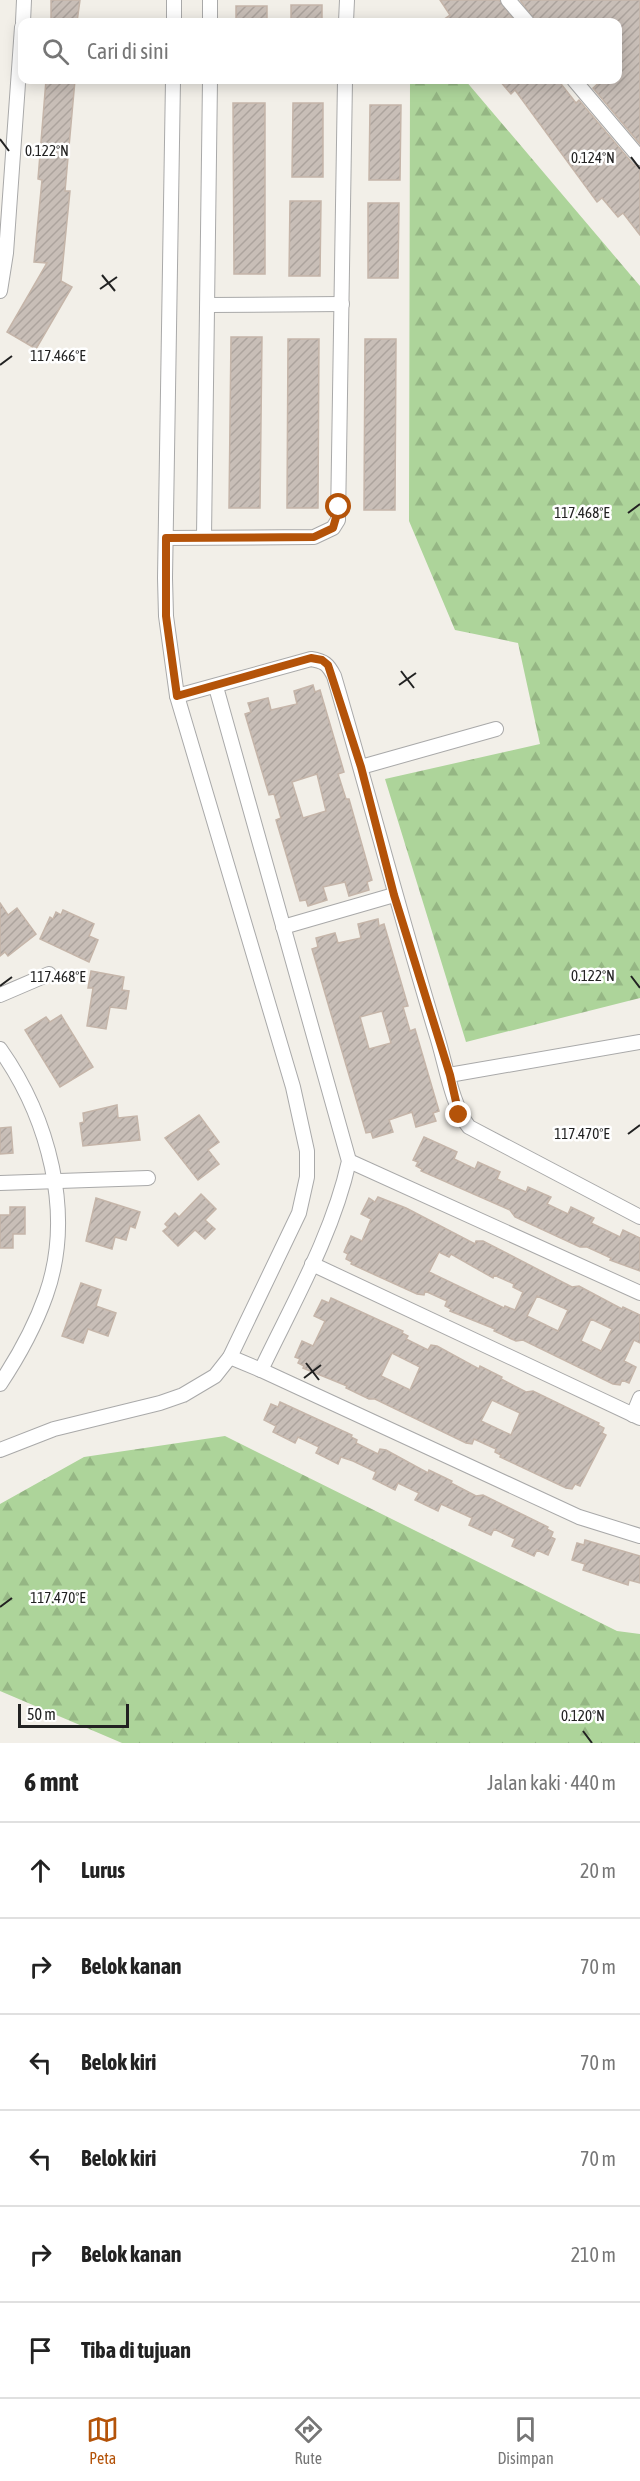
<!DOCTYPE html>
<html lang="id">
<head>
<meta charset="utf-8">
<style>
  :root { --surface:#fff; --page:#f2f2f2; --text:#222; --muted:#767676; --line:#e0e0e0; --accent:#b45309 }
  body { margin:0; font-family:"Asap Condensed",sans-serif; background:var(--page); color:var(--text) }
  .scale { position:absolute; left:18px; bottom:15px; width:111px; box-sizing:border-box; padding-left:6px; border:3px solid #222; border-top:0; font-size:16px; line-height:21px; white-space:nowrap; color:#222; -webkit-text-stroke:4px #fff; paint-order:stroke }
  .stop { position:absolute; width:18px; height:18px; margin:-14px; border:4px solid #b45309; border-radius:50%; background:#fff }
  .stop.end { background:#b45309; border-color:#fff; box-shadow:0 2px 6px #0008 }
  .list { margin:0; padding:0; list-style:none }
  h2 { display:flex; justify-content:space-between; align-items:center; height:78px; margin:0; padding:0 24px; font-size:26px }
  h2 small { font-size:20px; font-weight:400; color:var(--muted) }
  .list li { display:grid; grid-template-columns:39px 1fr auto; gap:18px; align-items:center; box-sizing:border-box; height:96px; padding:0 24px; border-top:2px solid var(--line) }
  .list b { display:block; font-size:22px; white-space:nowrap }
  .list em { font-size:20px; font-style:normal; color:var(--muted) }
  .icon { flex:none; width:33px; height:33px; fill:none; stroke:currentColor; stroke-width:2; stroke-linecap:round; stroke-linejoin:round }
  .map { position:relative; flex:none; width:640px; height:1743px; overflow:hidden }
  .search { position:absolute; background:var(--surface); box-shadow:0 3px 15px #0003; left:18px; right:18px; top:18px; height:66px; display:flex; align-items:center; gap:15px; box-sizing:border-box; padding:0 21px; border-radius:12px; color:var(--muted); font-size:22px }
  .sheet { height:654px; background:var(--surface) }
  nav { display:flex; justify-content:space-around; align-items:center; box-sizing:border-box; height:84px; border-top:2px solid var(--line); background:var(--surface); font-size:16px; color:var(--muted) }
  nav a { display:grid; justify-items:center; gap:3px }
  nav .on { color:var(--accent) }
  .map>svg:first-child { display:block }
  .forest { fill:url(#forest-firs) }
  .building { fill:url(#building-hatch); stroke:#c5b5a9; stroke-width:1.5; fill-rule:evenodd }
  .lines { fill:none; stroke-linecap:round; stroke-linejoin:round }
  .street-casing { stroke:#a9a9a9; stroke-width:16 }
  .street { stroke:#fff; stroke-width:14 }
  .route { stroke:#b45309; stroke-width:8 }
  .ticks { fill:none; stroke:#222; stroke-width:2 }
  .ticks-label { font-size:15px; text-anchor:middle; fill:#222; stroke:#fff; stroke-width:5; stroke-linejoin:round; paint-order:stroke }
</style>
</head>
<body>
<div class="map">
<svg width="640" height="1743" viewBox="0 0 640 1743">
  <defs>
    <pattern id="forest-firs" width="22" height="20" patternUnits="userSpaceOnUse" patternTransform="scale(1.5)"><rect width="22" height="20" fill="#add49a"/><path d="M5 1l3.5 6h-7zM16 11l3.5 6h-7z" fill="#95b684"/></pattern>
    <pattern id="building-hatch" width="6" height="6" patternUnits="userSpaceOnUse" patternTransform="scale(1.5)"><rect width="6" height="6" fill="#c8beb7"/><path d="M-1 1l2-2M0 6l6-6M5 7l2-2" fill="none" stroke="#aca39d"/></pattern>
  </defs>
  <rect width="100%" height="100%" fill="#f2efe8"/>
  <!-- forest -->
  <g class="forest">
    <polygon points="410,80 465,80 640,286 640,998 466,1042 385,779 540,744 518,643 455,630 409,521"/>
    <polygon points="225,1436 617,1631 640,1634 640,1743 122,1743 0,1691 0,1504 84,1457"/>
  </g>
  <!-- building -->
  <g class="building">
    <polygon points="51,0 80,0 77,22 51,22"/>
    <polygon points="440,0 499,0 516,22 440,22 450,15"/>
    <polygon points="520,0 640,0 640,144 593,88 602,80 618,80 618,22 536,22"/>
    <rect x="291" y="5" width="31" height="17"/>
    <rect x="236" y="6" width="31" height="16"/>
    <polygon points="46,80 75,80 65,191 70,191 61,281 72,287 36,349 7,332 47,263 34,262 42,180 38,179"/>
    <polygon points="499,80 558,80 576,103 579,100 633,164 640,167 640,235 623,213 618,217 602,198 597,202 515,90 511,94"/>
    <polygon points="233,103 265,103 265,274 234,274"/>
    <polygon points="293,103 323,103 323,177 292,177"/>
    <polygon points="370,105 401,105 400,180 369,180"/>
    <polygon points="290,201 321,201 320,276 289,276"/>
    <polygon points="368,203 399,203 398,278 368,278"/>
    <polygon points="231,337 262,337 260,508 229,508"/>
    <polygon points="288,339 319,339 318,508 287,508"/>
    <polygon points="365,339 396,339 395,510 364,510"/>
    <path d="M313 685 315 692 320 690 344 772 338 774 346 799H349L372 880 367 882 369 890 349 896 345 882 323 887 327 900 308 906 306 900 300 901 276 820 281 818 274 794 269 795 245 714 251 712 248 703 268 698 271 710 297 704 294 691ZM317 774 326 811 303 818 292 782Z"/>
    <polygon points="0,903 8,915 17,908 36,934 8,956 5,952 0,956"/>
    <polygon points="63,910 94,924 89,936 98,940 89,962 40,939 50,917 53,919 56,912 61,915"/>
    <path d="M378 919 379 926 384 924 408 1006 403 1007 410 1031 415 1029 439 1111 433 1113 436 1121 416 1127 412 1112 389 1120 393 1132 373 1138 371 1132 366 1133 312 949 318 947 316 938 335 933 338 943 361 938 358 924ZM382 1011 391 1043 369 1049 360 1017Z"/>
    <polygon points="91,971 124,977 122,990 129,991 126,1009 110,1007 106,1029 87,1026 93,988 88,988"/>
    <polygon points="61,1015 93,1067 60,1087 25,1030 46,1017 50,1022"/>
    <polygon points="117,1105 118,1118 137,1116 140,1140 83,1146 80,1123 84,1122 83,1113"/>
    <polygon points="199,1115 219,1142 208,1150 219,1164 198,1180 165,1138"/>
    <polygon points="11,1127 13,1153 0,1154 0,1128"/>
    <polygon points="424,1137 457,1152 454,1159 475,1169 478,1162 500,1172 497,1179 526,1192 528,1187 551,1197 547,1204 568,1214 571,1207 594,1218 591,1223 620,1237 623,1230 640,1238 640,1271 610,1260 611,1258 587,1247 580,1247 515,1217 510,1210 421,1171 422,1169 416,1166 418,1162 413,1160"/>
    <polygon points="201,1194 216,1209 205,1220 215,1229 205,1239 195,1230 178,1246 163,1231 168,1227 165,1224 175,1213 179,1217"/>
    <path d="M378 1197 406 1208 475 1244 476 1241H483L572 1287 579 1286 622 1309 623 1307 640 1315V1343L634 1340 624 1361 636 1367 629 1383 622 1380 620 1385 613 1384 523 1340 516 1341 494 1331 495 1329 450 1311 451 1309 445 1306 447 1301 425 1291 424 1295 417 1294 351 1264 352 1262 346 1259 348 1254 344 1252 351 1236 362 1241 371 1219 361 1214 369 1198 375 1202ZM439 1252 449 1257 451 1254 493 1278 494 1275 514 1284 513 1287 523 1292 515 1310 505 1306 504 1308 429 1272ZM537 1296 568 1310 558 1331 527 1316ZM591 1319 612 1329 601 1351 581 1341Z"/>
    <polygon points="96,1198 140,1212 135,1228 130,1226 126,1240 115,1237 112,1249 86,1241"/>
    <polygon points="10,1207 25,1207 25,1234 13,1234 13,1248 0,1248 0,1215 10,1215"/>
    <polygon points="81,1283 101,1290 96,1306 116,1313 108,1336 88,1329 83,1343 62,1336"/>
    <path d="M331 1298 403 1331 402 1333 408 1336 406 1339 428 1350 431 1345 437 1346 479 1369 480 1366 502 1377 501 1379 526 1392 533 1391 599 1423 598 1425 604 1428 602 1433 606 1435 580 1486 575 1484 572 1489 566 1488 500 1457 501 1455 495 1452 496 1449 474 1439 472 1444 466 1443 375 1399H369L346 1388 347 1386 303 1368 304 1366 298 1363 300 1359 295 1357 302 1341 313 1346 325 1321 314 1316 322 1300 329 1303ZM392 1353 420 1367 410 1390 381 1376ZM492 1400 520 1413 511 1435 481 1421Z"/>
    <polygon points="280,1402 352,1435 351,1437 357,1440 356,1443 378,1454 380,1449 386,1450 428,1473 429,1470 452,1481 451,1483 476,1496 483,1495 548,1527 547,1529 553,1532 551,1537 555,1539 548,1555 537,1550 534,1556 512,1546 515,1539 494,1529 491,1535 469,1525 472,1518 441,1504 438,1511 415,1500 419,1493 398,1483 395,1490 373,1479 376,1472 353,1461 341,1457 338,1464 316,1453 319,1447 298,1437 295,1443 273,1432 276,1426 264,1420 271,1404 278,1407"/>
    <polygon points="585,1540 640,1556 640,1583 629,1580 628,1585 583,1570 585,1564 572,1560 577,1543 584,1545"/>
  </g>
  <g class="lines">
    <!-- street casing -->
    <g class="street-casing">
      <g id="street">
        <polyline points="508,0 527,22"/>
        <polyline points="23,22 24,0"/>
        <polyline points="174,22 174,0"/>
        <polyline points="210,22 210,0"/>
        <polyline points="346,22 347,0"/>
        <polyline points="574,80 640,158"/>
        <polyline points="0,291 6,253 22,27"/>
        <polyline points="208,305 342,304"/>
        <polyline points="204,537 210,80"/>
        <polyline points="166,538 314,537 333,528 338,520 345,80"/>
        <path d="M216 687 349 1161C333 1234 293 1303 261 1370L230 1357"/>
        <path d="M177 696 311 659C324 661 328 664 334 676 369 795 400 915 436 1033 445 1060 452 1107 469 1127L640 1217"/>
        <polyline points="361,767 496,729"/>
        <polyline points="283,927 394,895"/>
        <polyline points="0,995 49,974"/>
        <path d="M0 1049C48 1117 75 1213 46 1295 35 1326 18 1357 0 1384"/>
        <polyline points="449,1075 640,1042"/>
        <polyline points="349,1161 640,1293"/>
        <polyline points="0,1183 148,1178"/>
        <polyline points="312,1264 640,1418"/>
        <polyline points="261,1370 579,1517 640,1536"/>
        <polyline points="633,1415 640,1398"/>
        <polyline points="0,1450 54,1429 160,1403 183,1395 215,1376 230,1357 299,1213 307,1177 307,1151 293,1087 177,696 166,616 165,578 173,80"/>
      </g>
    </g>
    <!-- street -->
    <use href="#street" class="street"/>
  </g>
  <g class="lines">
    <!-- route -->
    <polyline class="route" points="339,507 333,528 314,537 166,538 166,616 177,696 311,658 322,660 328,665 361,767 394,895 450,1075 459,1115"/>
  </g>
  <!-- ticks -->
  <path class="ticks" d="M0 139 9 151M631 157 640 169M102 275 115 291M100 289 117 277M0 365 12 356M628 513 640 504M401 671 414 688M399 685 416 673M631 976 640 988M0 986 12 977M628 1134 640 1125M306 1363 319 1380M304 1378 321 1365M0 1607 12 1598M583 1731 592 1743"/>
  <g class="ticks-label">
    <text x="47" y="156">0.122°N</text>
    <text x="593" y="163">0.124°N</text>
    <text x="58" y="361">117.466°E</text>
    <text x="582" y="518">117.468°E</text>
    <text x="593" y="981">0.122°N</text>
    <text x="58" y="982">117.468°E</text>
    <text x="582" y="1139">117.470°E</text>
    <text x="58" y="1603">117.470°E</text>
    <text x="583" y="1721">0.120°N</text>
  </g>
</svg>
<div class="scale">50 m</div>
<div class="stop" style="left:339px;top:507px"></div>
<div class="stop end" style="left:459px;top:1115px"></div>
<div class="search"><svg class="icon" aria-label="search" viewBox="0 0 24 24"><circle cx="10" cy="10" r="6"/><path d="M15 15l6 6"/></svg>Cari di sini</div>
</div>
<section class="sheet">
<h2>6 mnt<small>Jalan kaki · 440 m</small></h2>
<ul class="list">
<li><svg class="icon" aria-label="ahead" viewBox="0 0 24 24"><path d="M12 20V5M6 11l6-6 6 6"/></svg><div><b>Lurus</b></div><em>20 m</em></li>
<li><svg class="icon" aria-label="right" viewBox="0 0 24 24"><path d="M7 20v-9h11M14 6l5 5-5 5"/></svg><div><b>Belok kanan</b></div><em>70 m</em></li>
<li><svg class="icon" aria-label="left" viewBox="0 0 24 24"><path d="M17 20v-9H6M10 6l-5 5 5 5"/></svg><div><b>Belok kiri</b></div><em>70 m</em></li>
<li><svg class="icon" aria-label="left" viewBox="0 0 24 24"><path d="M17 20v-9H6M10 6l-5 5 5 5"/></svg><div><b>Belok kiri</b></div><em>70 m</em></li>
<li><svg class="icon" aria-label="right" viewBox="0 0 24 24"><path d="M7 20v-9h11M14 6l5 5-5 5"/></svg><div><b>Belok kanan</b></div><em>210 m</em></li>
<li><svg class="icon" aria-label="arrive" viewBox="0 0 24 24"><path d="M6 21V4h12l-3 4 3 4H6"/></svg><div><b>Tiba di tujuan</b></div></li>
</ul>
</section>
<nav>
<a class="on"><svg class="icon" aria-label="map" viewBox="0 0 24 24"><path d="M3 6l6-2 6 2 6-2v14l-6 2-6-2-6 2zM9 4v14M15 6v14"/></svg>Peta</a>
<a><svg class="icon" aria-label="directions" viewBox="0 0 24 24"><path d="M12 3l9 9-9 9-9-9zM9 14v-3h6M13 9l2 2-2 2"/></svg>Rute</a>
<a><svg class="icon" aria-label="saved" viewBox="0 0 24 24"><path d="M7 4h10v16l-5-4-5 4z"/></svg>Disimpan</a>
</nav>
</body>
</html>
